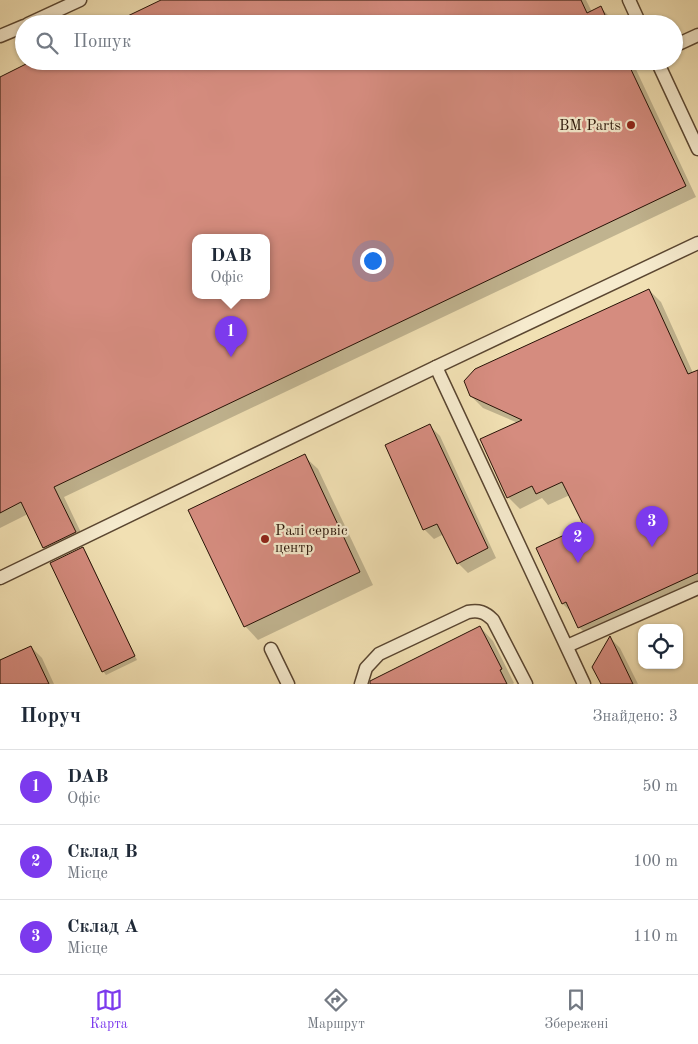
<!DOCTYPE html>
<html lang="uk">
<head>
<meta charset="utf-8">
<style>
  :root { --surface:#fff; --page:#f6f6f7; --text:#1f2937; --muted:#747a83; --line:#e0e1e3; --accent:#7c3aed }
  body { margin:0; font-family:"Old Standard TT",serif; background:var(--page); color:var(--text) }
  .controls { position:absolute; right:15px; bottom:15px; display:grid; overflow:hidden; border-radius:10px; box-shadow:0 1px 4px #0004 }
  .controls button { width:45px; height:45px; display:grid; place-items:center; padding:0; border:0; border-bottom:1px solid var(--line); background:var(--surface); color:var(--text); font:25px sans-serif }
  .you { position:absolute; left:372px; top:260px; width:18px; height:18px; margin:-12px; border:4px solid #fff; border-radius:50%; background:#1a73e8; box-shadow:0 0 0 8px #1a73e833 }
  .badge { display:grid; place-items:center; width:32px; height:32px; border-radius:50%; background:var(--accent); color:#fff; font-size:16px; font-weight:700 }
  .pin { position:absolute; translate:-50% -41px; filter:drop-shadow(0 1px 2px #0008) }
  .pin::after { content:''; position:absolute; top:26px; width:18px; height:15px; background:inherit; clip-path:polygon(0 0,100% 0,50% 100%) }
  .popup { position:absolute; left:192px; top:234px; width:78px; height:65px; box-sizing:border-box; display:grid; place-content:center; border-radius:10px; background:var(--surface); filter:drop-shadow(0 1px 4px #0005); font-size:16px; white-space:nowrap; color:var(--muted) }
  .popup b { font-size:19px; color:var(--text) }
  .popup::after { content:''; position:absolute; left:50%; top:100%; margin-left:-10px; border:10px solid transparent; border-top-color:var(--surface) }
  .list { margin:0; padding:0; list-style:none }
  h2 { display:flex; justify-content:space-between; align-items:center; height:65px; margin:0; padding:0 20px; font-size:21px }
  h2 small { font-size:16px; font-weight:400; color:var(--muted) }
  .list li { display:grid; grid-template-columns:32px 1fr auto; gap:15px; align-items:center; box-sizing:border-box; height:75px; padding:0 20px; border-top:1px solid var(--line) }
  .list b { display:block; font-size:19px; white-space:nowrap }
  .list p { margin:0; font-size:16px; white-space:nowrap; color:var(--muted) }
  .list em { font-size:16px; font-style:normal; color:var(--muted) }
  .icon { flex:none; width:28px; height:28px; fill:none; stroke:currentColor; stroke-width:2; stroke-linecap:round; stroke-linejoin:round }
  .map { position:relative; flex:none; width:698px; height:684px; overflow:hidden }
  .search { position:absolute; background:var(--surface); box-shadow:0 1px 4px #0004; left:15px; right:15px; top:15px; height:55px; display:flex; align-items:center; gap:12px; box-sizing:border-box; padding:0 18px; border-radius:28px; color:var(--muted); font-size:19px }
  .sheet { height:290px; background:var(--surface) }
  nav { display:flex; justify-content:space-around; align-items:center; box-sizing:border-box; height:70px; border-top:1px solid var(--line); background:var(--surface); font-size:14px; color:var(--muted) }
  nav a { display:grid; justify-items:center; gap:2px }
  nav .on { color:var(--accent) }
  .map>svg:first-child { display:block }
  .shadow { fill:#0003; fill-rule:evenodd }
  .building { fill:#d58c7f; stroke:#271206; fill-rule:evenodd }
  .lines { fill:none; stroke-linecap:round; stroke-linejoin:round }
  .lane-casing { stroke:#5a4631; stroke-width:15 }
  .lane { stroke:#f6ebce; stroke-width:12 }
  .poi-dot { fill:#8f2418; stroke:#f6ebce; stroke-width:2 }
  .labels { text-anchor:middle; stroke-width:4.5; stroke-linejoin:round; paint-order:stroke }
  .poi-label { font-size:15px; fill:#271206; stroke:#f6ebce; text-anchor:end }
</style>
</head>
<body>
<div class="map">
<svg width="698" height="684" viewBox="0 0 698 684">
  <rect width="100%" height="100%" fill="#f1e0b3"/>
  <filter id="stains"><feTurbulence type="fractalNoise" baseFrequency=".004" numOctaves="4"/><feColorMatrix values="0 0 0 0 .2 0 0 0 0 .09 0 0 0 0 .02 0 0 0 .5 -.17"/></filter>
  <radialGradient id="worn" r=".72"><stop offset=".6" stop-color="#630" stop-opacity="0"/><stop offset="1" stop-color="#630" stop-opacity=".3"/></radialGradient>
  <!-- shadow -->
  <g class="shadow">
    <polygon points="163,0 586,0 592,12 601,8 611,18 614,24 114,24"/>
    <path d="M35 61H632L696 197 64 497 86 543 55 558 44 547 28 514 0 528V78ZM196 238H266V296H196Z"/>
    <polygon points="649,290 661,302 693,373 698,371 698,590 591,639 579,627 573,614 563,604 537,549 585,527 570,495 548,505 542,498 520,509 508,497 518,423 483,408 471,396"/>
    <polygon points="430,426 440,436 496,558 468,573 458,563 444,534 434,539 424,529"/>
    <polygon points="304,456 318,469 373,585 258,640 245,626"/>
    <polygon points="83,548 86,552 137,660 106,675 103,671"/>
    <polygon points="480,627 493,641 514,683 513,684 371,684"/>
    <polygon points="610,638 620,648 638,684 602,684"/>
    <polygon points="31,647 42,658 54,684 0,684 0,662"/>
  </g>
  <!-- building -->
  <g class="building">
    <polygon points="161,0 581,0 587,13 601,6 609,24 111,24"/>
    <path d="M32 61H627L686 186 54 487 76 532 43 548 21 502 0 513V77ZM196 238H266V296H196Z"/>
    <polygon points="649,289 688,374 698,370 698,573 578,628 566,602 562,604 536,548 584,526 562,482 536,494 532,486 507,498 480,439 522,420 470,396 464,381 475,369"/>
    <polygon points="430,424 488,548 457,564 437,524 423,530 385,445"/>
    <polygon points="305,454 360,572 244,627 188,510"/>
    <polygon points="83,547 135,656 102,672 50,563"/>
    <polygon points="480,626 502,669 500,670 507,684 370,684 370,681"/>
    <polygon points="610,636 633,684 601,684 592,667"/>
    <polygon points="31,646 49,684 0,684 0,660"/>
  </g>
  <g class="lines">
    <!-- lane casing -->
    <g class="lane-casing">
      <g id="lane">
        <polyline points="629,0 640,24"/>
        <polyline points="28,24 80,0"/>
        <polyline points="0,36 24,26"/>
        <polyline points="674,46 698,35"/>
        <polyline points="657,61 698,149"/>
        <polyline points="436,367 584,684"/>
        <polyline points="0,578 436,367 698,243"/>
        <polyline points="567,646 698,588"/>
        <polyline points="271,649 288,684"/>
        <path d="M361 684 366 668 379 654 468 612C479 610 485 612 493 620L526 684"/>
      </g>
    </g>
    <!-- lane -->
    <use href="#lane" class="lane"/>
  </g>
  <!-- markers -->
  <g class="poi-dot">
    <circle cx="631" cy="125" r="5"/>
    <circle cx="265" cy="539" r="5"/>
  </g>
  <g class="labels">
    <!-- poi labels -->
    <g class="poi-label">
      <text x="621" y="130">BM Parts</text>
      <text x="275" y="535" text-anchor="start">Ралі сервіс<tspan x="275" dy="17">центр</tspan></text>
    </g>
  </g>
  <rect width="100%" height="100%" filter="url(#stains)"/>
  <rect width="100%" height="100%" fill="url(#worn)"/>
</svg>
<div class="controls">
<button><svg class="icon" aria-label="locate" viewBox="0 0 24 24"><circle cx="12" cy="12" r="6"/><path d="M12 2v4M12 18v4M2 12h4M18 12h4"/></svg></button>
</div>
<div class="you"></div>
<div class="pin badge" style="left:231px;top:357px">1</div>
<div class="popup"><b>DAB</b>Офіс</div>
<div class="pin badge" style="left:578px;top:563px">2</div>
<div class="pin badge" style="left:652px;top:547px">3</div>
<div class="search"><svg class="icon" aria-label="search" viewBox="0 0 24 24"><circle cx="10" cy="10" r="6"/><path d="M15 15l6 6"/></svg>Пошук</div>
</div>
<section class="sheet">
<h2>Поруч<small>Знайдено: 3</small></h2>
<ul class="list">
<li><span class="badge">1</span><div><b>DAB</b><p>Офіс</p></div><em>50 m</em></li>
<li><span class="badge">2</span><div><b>Склад B</b><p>Місце</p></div><em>100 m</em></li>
<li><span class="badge">3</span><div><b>Склад A</b><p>Місце</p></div><em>110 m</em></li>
</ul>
</section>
<nav>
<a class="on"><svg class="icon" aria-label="map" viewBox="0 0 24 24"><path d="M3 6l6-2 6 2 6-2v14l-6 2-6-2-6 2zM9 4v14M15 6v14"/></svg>Карта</a>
<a><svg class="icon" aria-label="directions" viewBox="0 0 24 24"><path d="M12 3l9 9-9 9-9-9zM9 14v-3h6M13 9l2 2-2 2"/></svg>Маршрут</a>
<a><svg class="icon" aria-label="saved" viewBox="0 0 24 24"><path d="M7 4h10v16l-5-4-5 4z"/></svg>Збережені</a>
</nav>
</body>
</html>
